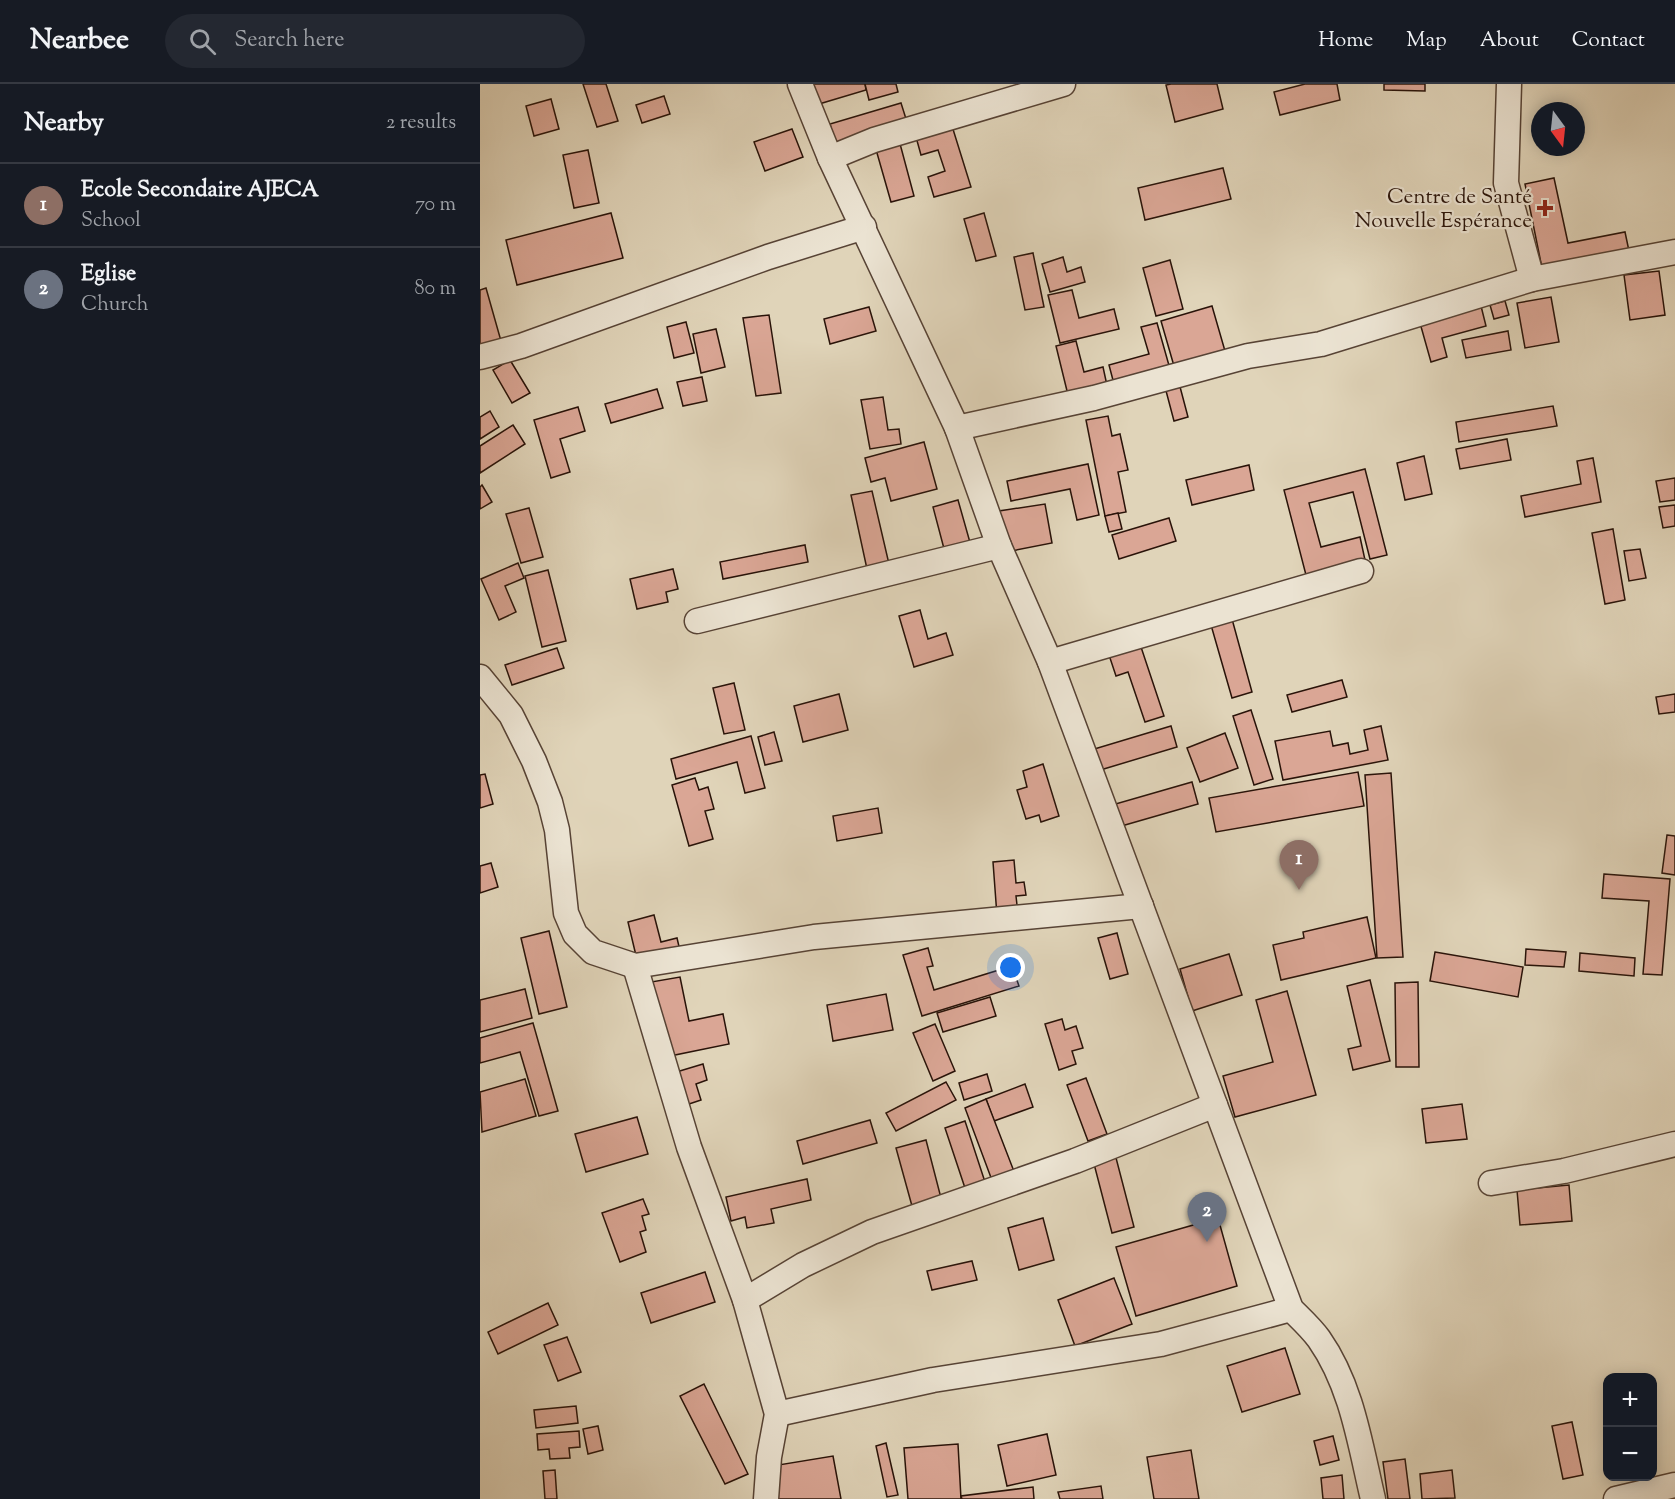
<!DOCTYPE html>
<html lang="en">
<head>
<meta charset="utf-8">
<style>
  :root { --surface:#171b24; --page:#242831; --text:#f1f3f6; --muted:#9ea1a6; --line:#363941; --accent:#c59692 }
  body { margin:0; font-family:"Sorts Mill Goudy",serif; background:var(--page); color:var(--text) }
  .controls { position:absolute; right:18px; bottom:18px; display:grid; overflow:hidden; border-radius:12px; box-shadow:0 3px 15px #0003 }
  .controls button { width:54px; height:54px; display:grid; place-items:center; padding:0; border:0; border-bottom:2px solid var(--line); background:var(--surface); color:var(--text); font:30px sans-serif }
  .compass { position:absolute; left:1051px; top:18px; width:54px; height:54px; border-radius:50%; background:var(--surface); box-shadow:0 3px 15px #0003; rotate:165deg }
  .you { position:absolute; left:531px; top:884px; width:21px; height:21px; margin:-15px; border:4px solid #fff; border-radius:50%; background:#1a73e8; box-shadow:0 0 0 9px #1a73e833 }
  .badge { display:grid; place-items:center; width:39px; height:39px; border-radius:50%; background:var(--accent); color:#fff; font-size:20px; font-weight:700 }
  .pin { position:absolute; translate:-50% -50px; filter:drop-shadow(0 2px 3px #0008) }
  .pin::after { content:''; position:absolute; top:32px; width:21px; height:18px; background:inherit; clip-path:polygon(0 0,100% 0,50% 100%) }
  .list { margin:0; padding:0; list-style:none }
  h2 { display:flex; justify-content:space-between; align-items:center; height:78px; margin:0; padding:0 24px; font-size:26px }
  h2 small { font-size:20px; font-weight:400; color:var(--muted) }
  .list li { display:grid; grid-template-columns:39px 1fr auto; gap:18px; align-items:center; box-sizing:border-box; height:84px; padding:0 24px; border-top:2px solid var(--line) }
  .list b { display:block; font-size:22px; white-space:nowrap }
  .list p { margin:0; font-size:20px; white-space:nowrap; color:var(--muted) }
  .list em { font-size:20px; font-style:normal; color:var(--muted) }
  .icon { flex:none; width:33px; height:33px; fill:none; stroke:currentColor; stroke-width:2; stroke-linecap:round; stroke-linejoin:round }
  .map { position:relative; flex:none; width:1195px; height:1415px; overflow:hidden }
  header { display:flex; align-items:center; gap:36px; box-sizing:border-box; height:84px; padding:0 30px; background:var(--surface); border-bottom:2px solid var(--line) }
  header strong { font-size:28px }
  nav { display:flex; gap:33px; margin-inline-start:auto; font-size:21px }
  .search { width:420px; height:54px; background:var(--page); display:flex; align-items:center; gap:15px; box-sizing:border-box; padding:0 21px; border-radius:33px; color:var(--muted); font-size:22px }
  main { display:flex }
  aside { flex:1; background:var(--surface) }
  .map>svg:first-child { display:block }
  .building { fill:#daa695; stroke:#291309; stroke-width:1.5 }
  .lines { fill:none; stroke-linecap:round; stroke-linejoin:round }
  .minor-casing { stroke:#574335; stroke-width:27 }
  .minor { stroke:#ebe3d2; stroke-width:24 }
  .poi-dot { fill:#8f2418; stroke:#ebe3d2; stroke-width:2 }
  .labels { text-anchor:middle; stroke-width:4.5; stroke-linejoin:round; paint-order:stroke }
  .poi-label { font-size:21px; fill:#291309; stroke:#ebe3d2; text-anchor:end }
</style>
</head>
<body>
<header>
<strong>Nearbee</strong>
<div class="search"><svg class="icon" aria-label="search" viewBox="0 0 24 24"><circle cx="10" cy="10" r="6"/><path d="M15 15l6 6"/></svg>Search here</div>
<nav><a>Home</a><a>Map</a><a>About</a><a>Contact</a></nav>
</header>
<main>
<aside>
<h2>Nearby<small>2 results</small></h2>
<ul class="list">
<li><span class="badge" style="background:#8d6e63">1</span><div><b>Ecole Secondaire AJECA</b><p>School</p></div><em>70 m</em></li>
<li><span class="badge" style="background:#6b7280">2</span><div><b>Eglise</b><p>Church</p></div><em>80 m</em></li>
</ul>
</aside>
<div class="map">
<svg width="1195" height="1415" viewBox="0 0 1195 1415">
  <rect width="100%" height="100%" fill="#e0d4b9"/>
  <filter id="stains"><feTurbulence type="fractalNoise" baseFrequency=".00333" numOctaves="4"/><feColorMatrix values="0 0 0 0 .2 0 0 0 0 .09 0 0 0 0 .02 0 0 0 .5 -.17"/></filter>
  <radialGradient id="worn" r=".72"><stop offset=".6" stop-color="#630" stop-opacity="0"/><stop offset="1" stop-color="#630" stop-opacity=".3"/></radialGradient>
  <!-- building -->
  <g class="building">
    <polygon points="103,0 126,0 138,37 117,43"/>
    <polygon points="333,0 385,0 386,6 339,20"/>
    <polygon points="385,0 416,0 418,8 389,16"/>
    <polygon points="691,0 737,0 743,25 695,38 686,1"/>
    <polygon points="825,0 857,0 860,16 800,31 794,8"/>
    <polygon points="904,0 945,0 945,7 904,6"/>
    <polygon points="184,12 190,30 162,39 156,21"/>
    <polygon points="71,15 79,45 54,52 46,22"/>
    <polygon points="421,19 427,38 355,60 350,40"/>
    <polygon points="472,42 491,103 454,113 448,93 465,87 458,66 441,71 436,53"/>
    <polygon points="312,45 323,73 285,87 274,58"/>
    <polygon points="419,56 434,112 411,118 395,62"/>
    <polygon points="108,66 119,119 94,124 83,71"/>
    <polygon points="743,84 751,115 665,136 658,104"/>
    <polygon points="1074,94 1088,159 1145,148 1149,167 1062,184 1045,100"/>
    <polygon points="131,129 143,174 37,201 26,156"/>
    <polygon points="504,129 516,172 496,177 484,135"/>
    <polygon points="553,169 564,223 545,226 534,173"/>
    <polygon points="583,173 587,188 601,183 605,198 570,208 562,180"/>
    <polygon points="690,176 703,225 676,232 663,184"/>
    <polygon points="1179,187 1185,231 1150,236 1144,191"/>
    <polygon points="6,204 21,257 0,262 0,206"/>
    <polygon points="592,206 599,234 634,225 639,245 580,259 568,211"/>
    <polygon points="1071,213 1079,258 1045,264 1037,219"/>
    <polygon points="1025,217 1029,231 1014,235 1010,221"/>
    <polygon points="732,222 745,267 694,282 681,237"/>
    <polygon points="1001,222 1006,242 962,254 967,273 951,278 940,239"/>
    <polygon points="389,223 396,247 350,260 344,235"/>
    <polygon points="289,231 301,309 276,312 263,234"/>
    <polygon points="206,238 214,269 194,274 187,243"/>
    <polygon points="677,239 690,285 634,300 629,281 669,270 661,243"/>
    <polygon points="236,245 245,283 221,289 213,250"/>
    <polygon points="1028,247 1031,266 986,274 982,256"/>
    <polygon points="596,257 604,288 623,283 628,306 589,315 576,262"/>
    <polygon points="30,276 50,309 32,319 13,286"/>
    <polygon points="222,293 227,317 203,322 197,298"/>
    <polygon points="699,299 708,333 694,337 685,303"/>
    <polygon points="177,305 183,324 131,339 125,320"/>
    <polygon points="403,313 408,346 419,345 421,360 390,365 381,316"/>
    <polygon points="1073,322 1077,342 979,358 976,338"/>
    <polygon points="98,323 105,347 80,355 90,388 71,394 54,336"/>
    <polygon points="10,327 19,343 0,355 0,333"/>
    <polygon points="628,332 632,352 640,350 648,386 638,388 646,428 625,432 606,336"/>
    <polygon points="33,341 45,360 0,389 0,362"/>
    <polygon points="1027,355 1031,376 980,385 976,365"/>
    <polygon points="444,358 457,405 411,417 405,394 391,398 385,374"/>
    <polygon points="944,372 952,410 925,416 917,379"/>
    <polygon points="1113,374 1121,418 1045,433 1041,412 1101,400 1097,377"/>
    <polygon points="608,380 619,431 597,436 590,405 531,417 527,397"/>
    <polygon points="769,381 774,406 712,421 706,396"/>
    <polygon points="885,385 907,471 890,475 873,408 829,419 841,463 880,453 885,476 826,491 804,406"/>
    <polygon points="1195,394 1195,416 1180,418 1176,397"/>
    <polygon points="2,401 12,418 0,425 0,403"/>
    <polygon points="392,407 409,480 387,485 371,411"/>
    <polygon points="478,416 493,469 467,476 453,423"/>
    <polygon points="565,420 572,459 526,468 519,427"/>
    <polygon points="1195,421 1195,442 1183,444 1179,423"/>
    <polygon points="49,424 63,473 41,479 26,430"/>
    <polygon points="638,429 642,445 629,448 625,432"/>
    <polygon points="689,434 696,457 639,475 632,451"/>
    <polygon points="1133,445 1145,516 1125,520 1112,449"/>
    <polygon points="325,461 328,478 243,495 240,478"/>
    <polygon points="1160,465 1166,494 1149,497 1144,467"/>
    <polygon points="38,479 44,494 25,502 36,528 19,536 1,495"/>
    <polygon points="193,485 198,505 186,508 188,518 157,525 150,495"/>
    <polygon points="68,486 86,557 62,563 45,492"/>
    <polygon points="440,526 448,555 466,549 473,571 434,583 419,532"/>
    <polygon points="752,535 772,608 752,614 731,541"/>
    <polygon points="660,560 684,632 665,638 648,588 636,592 629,571"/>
    <polygon points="77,564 84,584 32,601 25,581"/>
    <polygon points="862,596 867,613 812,628 807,611"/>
    <polygon points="254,599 265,646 244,650 233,604"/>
    <polygon points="359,610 368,646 323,658 314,622"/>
    <polygon points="1195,610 1195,628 1179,630 1176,613"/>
    <polygon points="771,626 793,695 774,701 753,632"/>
    <polygon points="691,642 697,663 617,687 611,666"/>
    <polygon points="901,642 908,676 803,696 795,657 850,647 853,662 868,659 870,670 888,666 884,646"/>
    <polygon points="294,648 302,677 285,681 278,653"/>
    <polygon points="745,649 758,684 720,698 707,664"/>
    <polygon points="271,652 285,704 265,709 257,678 196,695 191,675"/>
    <polygon points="563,680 579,732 561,738 559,731 546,735 537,706 547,703 543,687"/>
    <polygon points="878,688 884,722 736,748 729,714"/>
    <polygon points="911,689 923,873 897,874 885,691"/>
    <polygon points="5,690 13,720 0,724 0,691"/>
    <polygon points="215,694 219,706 228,703 234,725 225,727 233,755 209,762 192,701"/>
    <polygon points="712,698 718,720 638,743 632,721"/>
    <polygon points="398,724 402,749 357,757 353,732"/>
    <polygon points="1187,751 1195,752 1195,791 1182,789"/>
    <polygon points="534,776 536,799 544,798 546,811 536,812 538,830 517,832 513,778"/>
    <polygon points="11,779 18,803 0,809 0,782"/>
    <polygon points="1124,790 1190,795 1182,891 1163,890 1169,817 1122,814"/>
    <polygon points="174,831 181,858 197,854 201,871 158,880 148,838"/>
    <polygon points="887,833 896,874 801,896 793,861 824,854 823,848"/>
    <polygon points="69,847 87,923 59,930 41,854"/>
    <polygon points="637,849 648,890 630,895 618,854"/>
    <polygon points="448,864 453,882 447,883 454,906 532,882 539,902 442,932 423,871"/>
    <polygon points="1046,865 1086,868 1084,883 1045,881"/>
    <polygon points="955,868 1043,883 1038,913 950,897"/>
    <polygon points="1100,869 1155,874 1154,892 1099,887"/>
    <polygon points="749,870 762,911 712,927 700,885"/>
    <polygon points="200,893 209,937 243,930 249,960 185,973 171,898"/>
    <polygon points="890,896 910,977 873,986 868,965 881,962 867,902"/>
    <polygon points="938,898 939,983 916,983 915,899"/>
    <polygon points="45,905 52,934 0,948 0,916"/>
    <polygon points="807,907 836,1011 755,1033 743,992 793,978 776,916"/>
    <polygon points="406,910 413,946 353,957 347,921"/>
    <polygon points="510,913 516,932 463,948 457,929"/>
    <polygon points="582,935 585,946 596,942 603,964 592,967 596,980 579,986 565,940"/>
    <polygon points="53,939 78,1027 59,1032 40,968 0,979 0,954"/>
    <polygon points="455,940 475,987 453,997 433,949"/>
    <polygon points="223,980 227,996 216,1000 221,1016 203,1022 193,989"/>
    <polygon points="507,990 512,1007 484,1016 479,999"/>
    <polygon points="606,994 627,1050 608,1057 587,1001"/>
    <polygon points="45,995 56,1032 2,1048 0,1008"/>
    <polygon points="466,998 476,1016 416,1047 406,1029"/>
    <polygon points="545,1000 553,1023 514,1037 506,1015"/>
    <polygon points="506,1015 535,1090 513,1099 485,1024"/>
    <polygon points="982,1020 987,1055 946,1059 942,1025"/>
    <polygon points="157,1033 168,1070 106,1088 95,1050"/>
    <polygon points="390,1036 397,1059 323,1080 317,1057"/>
    <polygon points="485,1037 505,1098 485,1104 465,1044"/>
    <polygon points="446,1056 461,1114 432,1122 416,1064"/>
    <polygon points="635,1070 654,1143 632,1149 613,1076"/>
    <polygon points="327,1095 331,1116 291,1125 294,1139 267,1144 265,1133 251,1137 246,1113"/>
    <polygon points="1089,1101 1092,1137 1040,1141 1037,1106"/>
    <polygon points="163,1115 169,1130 162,1132 166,1146 160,1148 166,1168 140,1178 122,1129"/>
    <polygon points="563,1134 574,1176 539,1186 528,1144"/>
    <polygon points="738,1134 757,1202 656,1232 636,1163"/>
    <polygon points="492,1177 497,1196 452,1206 447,1187"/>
    <polygon points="225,1188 235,1218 171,1239 161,1209"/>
    <polygon points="634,1194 652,1240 595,1262 578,1216"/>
    <polygon points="68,1219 78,1241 18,1270 8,1248"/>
    <polygon points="87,1253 101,1288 78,1297 64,1261"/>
    <polygon points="805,1264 820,1310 762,1328 747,1282"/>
    <polygon points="224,1300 268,1390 245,1400 200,1312"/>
    <polygon points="96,1322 98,1339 56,1344 54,1326"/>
    <polygon points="1092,1338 1103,1391 1083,1395 1072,1342"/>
    <polygon points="118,1342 123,1366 108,1370 103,1345"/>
    <polygon points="99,1347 100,1363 89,1364 90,1374 70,1375 69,1365 58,1366 57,1350"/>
    <polygon points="567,1350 576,1391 527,1402 518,1361"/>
    <polygon points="853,1352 859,1376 840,1381 834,1357"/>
    <polygon points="406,1359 418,1411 407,1413 396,1362"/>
    <polygon points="478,1360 481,1415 428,1415 424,1364"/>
    <polygon points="711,1366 719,1415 674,1415 667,1373"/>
    <polygon points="353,1372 361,1415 297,1415 292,1382"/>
    <polygon points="925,1375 930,1415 908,1415 903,1378"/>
    <polygon points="75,1386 77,1415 65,1415 63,1387"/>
    <polygon points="972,1386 975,1414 942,1415 940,1390"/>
    <polygon points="862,1391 864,1415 843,1415 841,1394"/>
    <polygon points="621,1402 623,1415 580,1415 578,1408"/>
    <polygon points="553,1403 554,1415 482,1415 481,1412"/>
  </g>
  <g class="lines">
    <!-- minor casing -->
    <g class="minor-casing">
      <g id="minor">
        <path d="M320 0 350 74 477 344 519 462 570 578 811 1225C820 1234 831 1244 839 1255 872 1302 880 1360 893 1415"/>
        <polyline points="1029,0 1026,99 1052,195"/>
        <polyline points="350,74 394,56 583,0"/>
        <polyline points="0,273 41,262 288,173 384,143"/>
        <polyline points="477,344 614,314 768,272 841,260 1052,195 1195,168"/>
        <polyline points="217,537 519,462"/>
        <polyline points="570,578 881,487"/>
        <polyline points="0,593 31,631 54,677 70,718 77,746 86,829 95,850 113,868 155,882 334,853 661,822"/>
        <polyline points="155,882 209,1063 265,1216 297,1330 289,1373 286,1415"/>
        <polyline points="1011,1099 1084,1087 1195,1060"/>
        <polyline points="265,1216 323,1181 392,1148 595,1077 735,1021"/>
        <polyline points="297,1330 453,1296 681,1260 811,1225"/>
        <polyline points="1136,1415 1195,1401"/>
      </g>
    </g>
    <!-- minor -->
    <use href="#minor" class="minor"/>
  </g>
  <!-- markers -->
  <path class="poi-dot" d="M1062 115h6v6h6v6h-6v6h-6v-6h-6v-6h6z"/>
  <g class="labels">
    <!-- poi labels -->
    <g class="poi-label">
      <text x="1052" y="119">Centre de Santé<tspan x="1052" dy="24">Nouvelle Espérance</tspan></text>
    </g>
  </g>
  <rect width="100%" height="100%" filter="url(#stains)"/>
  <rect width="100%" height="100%" fill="url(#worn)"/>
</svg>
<div class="controls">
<button>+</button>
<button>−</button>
</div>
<svg class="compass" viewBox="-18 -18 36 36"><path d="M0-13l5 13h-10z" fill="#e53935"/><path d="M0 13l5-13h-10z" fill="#9ea1a6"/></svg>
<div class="you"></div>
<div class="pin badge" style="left:819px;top:806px;background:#8d6e63">1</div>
<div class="pin badge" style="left:727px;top:1158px;background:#6b7280">2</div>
</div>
</main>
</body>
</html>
